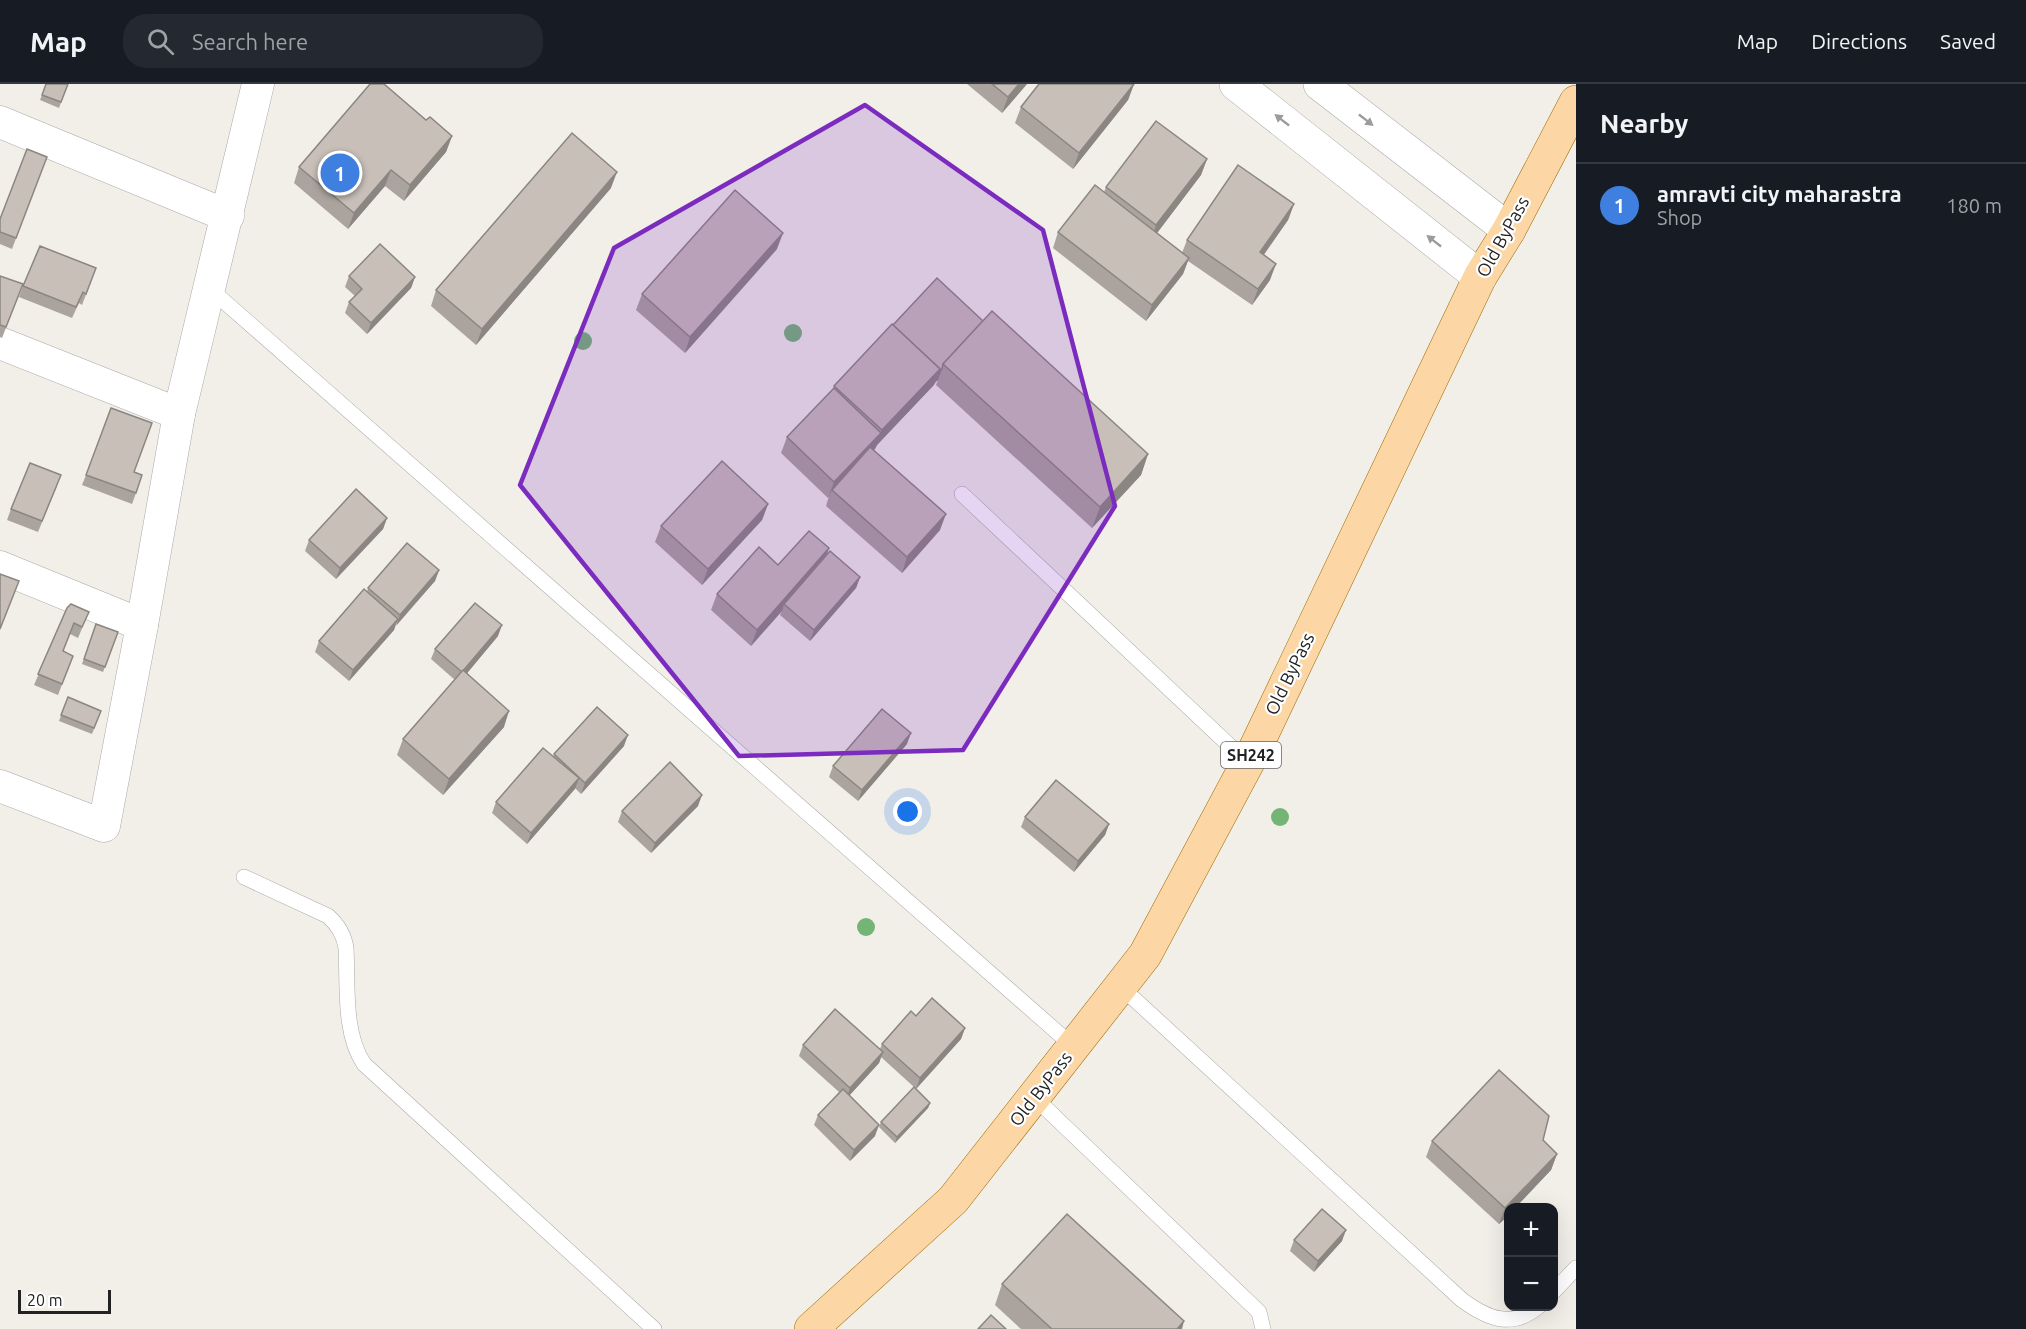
<!DOCTYPE html>
<html lang="en">
<head>
<meta charset="utf-8">
<style>
  :root { --surface:#171b24; --page:#242831; --text:#f1f3f6; --muted:#9ea1a6; --line:#363941; --accent:#d40000 }
  body { margin:0; font-family:Ubuntu,sans-serif; background:var(--page); color:var(--text) }
  .controls { position:absolute; right:18px; bottom:18px; display:grid; overflow:hidden; border-radius:12px; box-shadow:0 6px 24px #0002 }
  .controls button { width:54px; height:54px; display:grid; place-items:center; padding:0; border:0; border-bottom:2px solid var(--line); background:var(--surface); color:var(--text); font:30px sans-serif }
  .scale { position:absolute; left:18px; bottom:15px; width:93px; box-sizing:border-box; padding-left:6px; border:3px solid #222; border-top:0; font-size:16px; line-height:21px; white-space:nowrap; color:#222; -webkit-text-stroke:4px #fff; paint-order:stroke }
  .you { position:absolute; left:908px; top:728px; width:21px; height:21px; margin:-15px; border:4px solid #fff; border-radius:50%; background:#1a73e8; box-shadow:0 0 0 9px #1a73e833 }
  .badge { display:grid; place-items:center; width:39px; height:39px; border-radius:50%; background:var(--accent); color:#fff; font-size:20px; font-weight:700 }
  .pin { position:absolute; translate:-50% -50%; border:3px solid #fff; box-shadow:0 2px 6px #0006 }
  .list { margin:0; padding:0; list-style:none }
  h2 { display:flex; justify-content:space-between; align-items:center; height:78px; margin:0; padding:0 24px; font-size:26px }
  h2 small { font-size:20px; font-weight:400; color:var(--muted) }
  .list li { display:grid; grid-template-columns:39px 1fr auto; gap:18px; align-items:center; box-sizing:border-box; height:84px; padding:0 24px; border-top:2px solid var(--line) }
  .list b { display:block; font-size:22px; white-space:nowrap }
  .list p { margin:0; font-size:20px; white-space:nowrap; color:var(--muted) }
  .list em { font-size:20px; font-style:normal; color:var(--muted) }
  .icon { flex:none; width:33px; height:33px; fill:none; stroke:currentColor; stroke-width:2; stroke-linecap:round; stroke-linejoin:round }
  .map { position:relative; flex:none; width:1576px; height:1245px; overflow:hidden }
  header { display:flex; align-items:center; gap:36px; box-sizing:border-box; height:84px; padding:0 30px; background:var(--surface); border-bottom:2px solid var(--line) }
  header strong { font-size:28px }
  nav { display:flex; gap:33px; margin-inline-start:auto; font-size:21px }
  .search { width:420px; height:54px; background:var(--page); display:flex; align-items:center; gap:15px; box-sizing:border-box; padding:0 21px; border-radius:24px; color:var(--muted); font-size:22px }
  main { display:flex }
  aside { flex:1; background:var(--surface) }
  .map>svg:first-child { display:block }
  .lines { fill:none; stroke-linecap:round; stroke-linejoin:round }
  .service-casing { stroke:#a9a9a9; stroke-width:16 }
  .minor-casing { stroke:#a9a9a9; stroke-width:33 }
  .tertiary-casing { stroke:#a9a9a9; stroke-width:34 }
  .primary-casing { stroke:#a06b00; stroke-width:34 }
  .service { stroke:#fff; stroke-width:15 }
  .minor { stroke:#fff; stroke-width:32 }
  .tertiary { stroke:#fff; stroke-width:33 }
  .primary { stroke:#fcd6a4; stroke-width:33 }
  .tree { fill:#74b475 }
  .wall { fill:#aba49e }
  .shaded-wall { fill:#8b8681 }
  .building { fill:#c7bfb8; stroke:#8b8681; stroke-width:1.5 }
  .oneway { fill:#9c9c9c }
  .marked { fill:#7b2cbf; fill-opacity:0.2; stroke:#7b2cbf; stroke-width:4.5; stroke-linejoin:round }
  .labels { text-anchor:middle; stroke-width:4.5; stroke-linejoin:round; paint-order:stroke }
  .shield { fill:#fff; stroke:#646464; stroke-width:1.5 }
  .shield-label { font-size:16px; font-weight:bold; fill:#222 }
  .street-label { font-size:18px; fill:#222; stroke:#fff }
</style>
</head>
<body>
<header>
<strong>Map</strong>
<div class="search"><svg class="icon" aria-label="search" viewBox="0 0 24 24"><circle cx="10" cy="10" r="6"/><path d="M15 15l6 6"/></svg>Search here</div>
<nav><a>Map</a><a>Directions</a><a>Saved</a></nav>
</header>
<main>
<div class="map">
<svg width="1576" height="1245" viewBox="0 0 1576 1245">
  <rect width="100%" height="100%" fill="#f2efe9"/>
  <g class="lines">
    <!-- service casing -->
    <g class="service-casing">
      <g id="service">
        <polyline points="210,205 1073,962"/>
        <polyline points="962,410 1247,678"/>
        <path d="M244 793 328 832C338 841 344 850 346 864 348 900 343 949 364 980L654 1245"/>
        <path d="M1120 902 1462 1216C1488 1235 1512 1245 1539 1222"/>
        <polyline points="1034,1013 1259,1228 1263,1245"/>
        <polyline points="1554,1207 1576,1184"/>
      </g>
    </g>
    <!-- minor casing -->
    <g class="minor-casing">
      <g id="minor">
        <polyline points="0,38 228,132"/>
        <polyline points="0,259 179,330"/>
        <polyline points="0,483 142,541"/>
        <polyline points="0,702 104,742 142,541 179,330 258,0"/>
      </g>
    </g>
    <!-- tertiary casing -->
    <g class="tertiary-casing">
      <g id="tertiary">
        <polyline points="1236,0 1480,193"/>
        <polyline points="1320,0 1509,146"/>
      </g>
    </g>
    <!-- primary casing -->
    <g class="primary-casing">
      <polyline id="primary" points="811,1245 953,1116 1145,871 1254,667 1480,193 1509,146 1576,18"/>
    </g>
    <!-- service -->
    <use href="#service" class="service"/>
    <!-- minor -->
    <use href="#minor" class="minor"/>
    <!-- tertiary -->
    <use href="#tertiary" class="tertiary"/>
    <!-- primary -->
    <use href="#primary" class="primary"/>
  </g>
  <!-- trees -->
  <g class="tree">
    <circle cx="793" cy="249" r="9"/>
    <circle cx="583" cy="257" r="9"/>
    <circle cx="1280" cy="733" r="9"/>
    <circle cx="866" cy="843" r="9"/>
  </g>
  <!-- wall -->
  <g class="wall">
    <polygon points="46,0 68,0 59,24 40,16"/>
    <polygon points="967,0 1027,0 1002,29"/>
    <polygon points="1134,0 1128,16 1073,85 1015,39 1021,23"/>
    <polygon points="426,36 452,52 446,68 404,117 385,102 348,145 294,99 299,83"/>
    <polygon points="47,73 12,165 0,160 0,135"/>
    <polygon points="1207,75 1201,91 1157,149 1182,169 1187,156 1294,120 1288,136 1264,171 1270,196 1252,221 1188,177 1183,190 1146,237 1053,164 1058,148 1104,108 1106,103"/>
    <polygon points="611,104 476,261 431,222 436,206"/>
    <polygon points="777,165 685,269 636,226 642,210"/>
    <polygon points="96,184 82,221 79,219 72,234 19,213 23,202"/>
    <polygon points="0,192 23,200 2,254 0,253"/>
    <polygon points="349,192 415,193 411,204 367,250 345,229 349,218 355,212 345,203"/>
    <polygon points="983,237 1148,370 1141,391 1092,444 936,301 938,296 877,361 874,366 940,446 902,489 826,422 829,412 828,414 781,369 787,353 833,305 834,302 893,241"/>
    <polygon points="134,388 136,409 132,420 82,401 86,391"/>
    <polygon points="57,402 38,448 7,436 11,425"/>
    <polygon points="768,420 762,436 702,501 655,458 661,442"/>
    <polygon points="387,434 383,445 336,495 305,467 309,456"/>
    <polygon points="829,464 826,472 860,493 856,504 810,557 780,531 782,527 751,562 711,526 717,510 778,481"/>
    <polygon points="439,486 435,497 395,541 394,546 349,597 315,568 319,557 367,508 368,504"/>
    <polygon points="67,524 89,528 78,554 70,550 63,567 73,572 58,611 34,601"/>
    <polygon points="96,540 118,548 103,588 82,580"/>
    <polygon points="498,552 466,590 504,643 443,711 397,671 403,655 455,596 431,575 435,565"/>
    <polygon points="68,613 101,627 92,650 59,637"/>
    <polygon points="907,660 858,717 829,693 833,682"/>
    <polygon points="624,662 581,710 575,704 527,760 492,729 496,718 553,673 554,670"/>
    <polygon points="698,722 651,769 618,738 622,727"/>
    <polygon points="1025,733 1109,740 1105,751 1074,788 1021,743"/>
    <polygon points="916,932 965,944 961,955 916,1005 930,1019 928,1024 895,1059 879,1043 881,1038 914,1003 881,973 879,979 849,1012 875,1052 850,1077 814,1041 818,1031 839,1008 799,972 803,961 880,965 882,960"/>
    <polygon points="1543,1056 1557,1070 1551,1086 1515,1124 1509,1124 1509,1131 1499,1140 1426,1073 1432,1057"/>
    <polygon points="1294,1156 1342,1157 1314,1188 1290,1167"/>
    <polygon points="1002,1200 1182,1245 1021,1245 995,1221"/>
  </g>
  <!-- shaded-wall -->
  <g class="shaded-wall">
    <polygon points="1019,0 1027,0 1002,29 1008,13"/>
    <polygon points="1134,0 1128,16 1073,85 1079,69"/>
    <polygon points="452,52 446,68 404,117 410,101"/>
    <polygon points="1207,75 1201,91 1151,157 1156,141"/>
    <polygon points="391,86 385,102 348,145 354,129"/>
    <polygon points="617,88 611,104 476,261 482,245"/>
    <polygon points="1294,120 1288,136 1254,184 1260,168"/>
    <polygon points="783,149 777,165 685,269 690,253"/>
    <polygon points="1189,174 1183,190 1146,237 1152,221"/>
    <polygon points="1276,180 1270,196 1252,221 1258,205"/>
    <polygon points="415,193 411,204 367,250 371,239"/>
    <polygon points="940,285 934,301 877,361 875,365 834,408 832,406 828,414 834,398 880,349 882,346"/>
    <polygon points="942,285 938,296 935,298 939,287"/>
    <polygon points="1148,370 1141,391 1092,444 1100,423"/>
    <polygon points="768,420 762,436 702,501 708,485"/>
    <polygon points="946,430 940,446 902,489 907,473"/>
    <polygon points="387,434 383,445 336,495 340,484"/>
    <polygon points="829,464 823,481 784,520 782,527 751,562 757,546"/>
    <polygon points="439,486 435,497 396,542 400,531"/>
    <polygon points="860,493 856,504 810,557 814,546"/>
    <polygon points="398,535 394,546 349,597 353,586"/>
    <polygon points="502,541 498,552 459,599 462,588"/>
    <polygon points="509,627 504,643 443,711 449,695"/>
    <polygon points="911,649 907,660 858,717 862,706"/>
    <polygon points="628,651 624,662 581,710 585,699"/>
    <polygon points="579,694 575,705 527,760 531,749"/>
    <polygon points="702,711 698,722 651,769 655,759"/>
    <polygon points="1109,740 1105,751 1074,788 1078,777"/>
    <polygon points="965,944 961,955 916,1005 920,994"/>
    <polygon points="883,968 879,979 846,1015 850,1004"/>
    <polygon points="930,1019 928,1024 895,1059 897,1053"/>
    <polygon points="879,1041 875,1052 850,1077 854,1066"/>
    <polygon points="1557,1070 1551,1086 1515,1124 1509,1124 1509,1131 1499,1140 1505,1124"/>
    <polygon points="1346,1146 1342,1157 1314,1188 1318,1177"/>
    <polygon points="1184,1237 1182,1245 1177,1245"/>
  </g>
  <!-- building -->
  <g class="building">
    <polygon points="46,0 68,0 61,18 42,11"/>
    <polygon points="370,0 384,0 426,36 430,33 452,52 410,101 391,86 354,129 299,83"/>
    <polygon points="992,0 1019,0 1008,13"/>
    <polygon points="1039,0 1134,0 1079,69 1021,23"/>
    <polygon points="1156,37 1207,75 1156,141 1106,103"/>
    <polygon points="572,49 617,88 482,245 436,206"/>
    <polygon points="27,65 47,73 16,154 0,148 0,135"/>
    <polygon points="1238,81 1294,120 1260,168 1276,180 1258,205 1187,156"/>
    <polygon points="1095,101 1189,174 1152,221 1058,148"/>
    <polygon points="735,106 783,149 690,253 642,210"/>
    <polygon points="380,160 415,193 371,239 349,218 362,205 349,192"/>
    <polygon points="40,162 96,184 86,210 83,208 76,223 23,202"/>
    <polygon points="0,192 23,200 6,243 0,241"/>
    <polygon points="937,194 983,237 943,280 942,285 939,287 940,285 893,241"/>
    <polygon points="992,227 1148,370 1100,423 943,280"/>
    <polygon points="892,240 940,285 882,346 834,302"/>
    <polygon points="834,304 881,349 834,398 787,353"/>
    <polygon points="111,324 152,339 134,388 142,391 136,409 86,391"/>
    <polygon points="870,363 946,430 907,473 832,406"/>
    <polygon points="722,377 768,420 708,485 661,442"/>
    <polygon points="30,379 61,391 42,437 11,425"/>
    <polygon points="356,405 387,434 340,484 309,456"/>
    <polygon points="809,447 829,464 757,546 717,510 759,463 778,481"/>
    <polygon points="407,459 439,486 400,531 368,504"/>
    <polygon points="830,467 860,493 814,546 784,520"/>
    <polygon points="0,490 19,497 0,545"/>
    <polygon points="364,505 398,535 353,586 319,557"/>
    <polygon points="475,519 502,541 462,588 435,565"/>
    <polygon points="71,520 89,528 82,543 74,539 63,567 73,572 62,600 38,590 67,524"/>
    <polygon points="96,540 118,548 105,583 84,575"/>
    <polygon points="463,586 509,627 449,695 403,655"/>
    <polygon points="68,613 101,627 94,644 61,631"/>
    <polygon points="597,623 628,651 585,699 554,670"/>
    <polygon points="882,625 911,649 862,706 833,682"/>
    <polygon points="543,664 579,694 531,749 496,718"/>
    <polygon points="670,678 702,711 655,759 622,727"/>
    <polygon points="1056,696 1109,740 1078,777 1025,733"/>
    <polygon points="932,914 965,944 920,994 882,960 911,927 916,932"/>
    <polygon points="835,925 883,968 850,1004 803,961"/>
    <polygon points="1499,986 1549,1032 1543,1056 1557,1070 1505,1124 1432,1057"/>
    <polygon points="914,1003 930,1019 897,1053 881,1038"/>
    <polygon points="843,1005 879,1041 854,1066 818,1031"/>
    <polygon points="1322,1125 1346,1146 1318,1177 1294,1156"/>
    <polygon points="1067,1130 1184,1237 1177,1245 1052,1245 1002,1200"/>
    <polygon points="991,1231 1006,1245 978,1245"/>
  </g>
  <!-- one-way arrows -->
  <defs><path id="oneway-solid" d="M-6-.8H1V-3.2L6.5 0L1 3.2V.8H-6Z" transform="scale(1.5)"/></defs>
  <g class="oneway">
    <use href="#oneway-solid" transform="translate(1282 36) rotate(-142)"/>
    <use href="#oneway-solid" transform="translate(1366 36) rotate(38)"/>
    <use href="#oneway-solid" transform="translate(1434 157) rotate(-142)"/>
  </g>
  <!-- marked area -->
  <path class="marked" d="M865 21 1043 146 1115 422 963 666 739 672 520 401 614 164Z"/>
  <g class="labels">
    <!-- shield labels -->
    <rect class="shield" x="1221" y="658" width="60" height="26" rx="4.5"/>
    <g class="shield-label">
      <text x="1251" y="677">SH242</text>
    </g>
    <!-- street labels -->
    <g class="street-label">
      <text transform="translate(1503 153) rotate(-61)" y="6">Old ByPass</text>
      <text transform="translate(1290 590) rotate(-64)" y="6">Old ByPass</text>
      <text transform="translate(1041 1005) rotate(-52)" y="6">Old ByPass</text>
    </g>
  </g>
</svg>
<div class="controls">
<button>+</button>
<button>−</button>
</div>
<div class="scale">20 m</div>
<div class="you"></div>
<div class="pin badge" style="left:340px;top:89px;background:#3f7fe0">1</div>
</div>
<aside>
<h2>Nearby<small></small></h2>
<ul class="list">
<li><span class="badge" style="background:#3f7fe0">1</span><div><b>amravti city maharastra</b><p>Shop</p></div><em>180 m</em></li>
</ul>
</aside>
</main>
</body>
</html>
